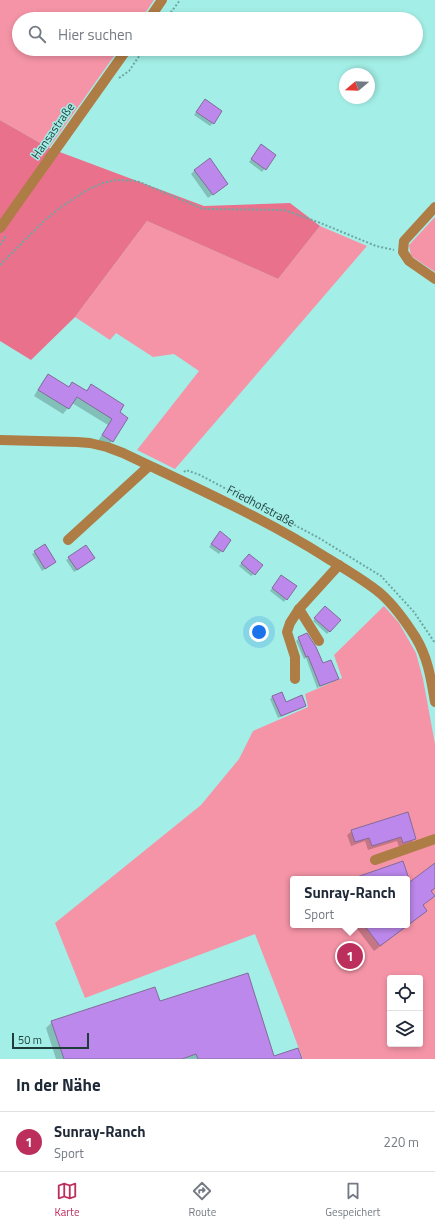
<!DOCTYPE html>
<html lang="de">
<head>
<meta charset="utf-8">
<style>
  :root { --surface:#fff; --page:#f2f2f3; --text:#1f2937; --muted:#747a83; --line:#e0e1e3; --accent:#bc2e5b }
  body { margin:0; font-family:"Titillium Web",sans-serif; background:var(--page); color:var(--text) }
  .controls { position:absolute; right:12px; bottom:12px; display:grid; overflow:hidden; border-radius:4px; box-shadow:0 2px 6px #0003 }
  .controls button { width:36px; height:36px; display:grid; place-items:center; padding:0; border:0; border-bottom:1px solid var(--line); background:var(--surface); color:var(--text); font:20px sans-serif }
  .compass { position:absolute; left:339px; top:68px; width:36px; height:36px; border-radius:50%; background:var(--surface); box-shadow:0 2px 6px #0003; rotate:251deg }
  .scale { position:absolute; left:12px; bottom:10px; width:77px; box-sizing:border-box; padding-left:4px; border:2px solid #1d3d3a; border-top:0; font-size:11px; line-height:14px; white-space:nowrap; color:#1d3d3a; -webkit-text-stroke:3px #a3efe7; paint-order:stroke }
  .you { position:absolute; left:259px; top:632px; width:14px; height:14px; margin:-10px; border:3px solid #fff; border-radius:50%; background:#1a73e8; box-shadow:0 0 0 6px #1a73e833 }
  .badge { display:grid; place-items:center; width:26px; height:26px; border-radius:50%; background:var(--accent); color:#fff; font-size:13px; font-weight:700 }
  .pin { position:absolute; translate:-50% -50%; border:2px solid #fff; box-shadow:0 1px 4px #0006 }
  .popup { position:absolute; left:290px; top:876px; width:120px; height:52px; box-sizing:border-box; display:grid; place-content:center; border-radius:4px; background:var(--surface); filter:drop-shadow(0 1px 3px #0005); font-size:13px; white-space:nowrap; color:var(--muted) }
  .popup b { font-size:15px; color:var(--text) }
  .popup::after { content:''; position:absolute; left:50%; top:100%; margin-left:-8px; border:8px solid transparent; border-top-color:var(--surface) }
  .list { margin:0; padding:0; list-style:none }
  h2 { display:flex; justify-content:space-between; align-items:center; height:52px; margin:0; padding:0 16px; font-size:17px }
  h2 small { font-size:13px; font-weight:400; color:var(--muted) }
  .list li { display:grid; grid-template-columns:26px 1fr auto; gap:12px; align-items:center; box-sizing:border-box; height:60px; padding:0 16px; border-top:1px solid var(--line) }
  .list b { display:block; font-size:15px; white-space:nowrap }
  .list p { margin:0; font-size:13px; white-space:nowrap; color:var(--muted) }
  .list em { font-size:13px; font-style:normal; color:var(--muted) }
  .icon { flex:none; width:22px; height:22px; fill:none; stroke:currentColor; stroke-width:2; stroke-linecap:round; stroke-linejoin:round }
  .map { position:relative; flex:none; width:435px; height:1059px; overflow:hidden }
  .search { position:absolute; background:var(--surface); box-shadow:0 2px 6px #0003; left:12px; right:12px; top:12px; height:44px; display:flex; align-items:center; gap:10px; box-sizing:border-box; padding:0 14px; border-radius:22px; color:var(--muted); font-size:15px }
  .sheet { height:112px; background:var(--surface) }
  nav { display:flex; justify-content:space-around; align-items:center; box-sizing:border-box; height:56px; border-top:1px solid var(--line); background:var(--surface); font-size:11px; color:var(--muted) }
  nav a { display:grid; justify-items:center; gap:2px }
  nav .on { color:var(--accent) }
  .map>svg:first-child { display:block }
  .green { fill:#f594a7; fill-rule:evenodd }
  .forest { fill:#e9718c }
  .shadow { fill:#0003 }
  .building { fill:#bc88ec; stroke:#836b9a }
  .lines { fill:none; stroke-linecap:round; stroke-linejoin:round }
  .path { stroke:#6da7a1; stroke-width:2; stroke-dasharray:2 2; stroke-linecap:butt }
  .minor { stroke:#ae7c45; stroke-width:10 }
  .labels { text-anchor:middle; stroke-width:3; stroke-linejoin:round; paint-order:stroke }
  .street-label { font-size:12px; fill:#1d3d3a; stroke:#a3efe7 }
</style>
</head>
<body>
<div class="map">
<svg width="435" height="1059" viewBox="0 0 435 1059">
  <rect width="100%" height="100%" fill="#a3efe7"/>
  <!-- green -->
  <g class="green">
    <polygon points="0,0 154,0 141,19 19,19 19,49 119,49 49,148 0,120"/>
    <polygon points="435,217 435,272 411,256 409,245"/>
    <polygon points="147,221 278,279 320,226 367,246 175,469 137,450 199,371 174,354 153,357 116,333 110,340 75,317"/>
    <path d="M384 606 399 623 416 653 423 679 435 744V1059H303L302 1057 285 1011 255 934 85 998 55 923 201 805 239 759 253 731 308 707 305 694 342 678 334 655ZM293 879H407V925H293ZM390 978H420V1044H390Z"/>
  </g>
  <!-- forest -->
  <polygon class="forest" points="0,120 49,148 204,206 290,203 320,226 278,279 147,221 75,317 31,360 0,341"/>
  <!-- shadow -->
  <g class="shadow">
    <polygon points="202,103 213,123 210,126 194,115"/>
    <polygon points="259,148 275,155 262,172 249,162"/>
    <polygon points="195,170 227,184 208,198 191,174"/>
    <polygon points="48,375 68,387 72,383 85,391 91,386 118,413 112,441 107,447 98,441 108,425 72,403 63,414 34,396 43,381"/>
    <polygon points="217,535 230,540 219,554 209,547"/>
    <polygon points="35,552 55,562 42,571 32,554"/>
    <polygon points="246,557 254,574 251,576 239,566"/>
    <polygon points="69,558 91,561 74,572 66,560"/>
    <polygon points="279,579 286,599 284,602 270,591"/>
    <polygon points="325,607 340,620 327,634 313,621"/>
    <polygon points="299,638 322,664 337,678 335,681 317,688 306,658 304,659 296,641"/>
    <polygon points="273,696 285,703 304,705 302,708 278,718 270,699"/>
    <polygon points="352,831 415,838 411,843 399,847 397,841 368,850 365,841 351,846 347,835"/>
    <polygon points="435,864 435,888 431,892 422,905 426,911 420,916 374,951 355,926 407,925 407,885"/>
    <polygon points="160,1002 274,1058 301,1059 56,1059 46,1028 52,1022"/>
  </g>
  <!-- building -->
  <g class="building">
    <polygon points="205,99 222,111 214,124 196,112"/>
    <polygon points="261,144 276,155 266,170 251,159"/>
    <polygon points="210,158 228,184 213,195 194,170"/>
    <polygon points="48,374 69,387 72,382 87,391 91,384 124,405 120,412 128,418 113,442 102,435 112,419 77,397 69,409 38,390"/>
    <polygon points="220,531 231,540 223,552 211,544"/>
    <polygon points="45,544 56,562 45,569 34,551"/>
    <polygon points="86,545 95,558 77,570 68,557"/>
    <polygon points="249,554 263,565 255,575 241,563"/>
    <polygon points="281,575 297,586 287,600 272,588"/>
    <polygon points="325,606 341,620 330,632 314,618"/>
    <polygon points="307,633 316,647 323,663 331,660 339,679 320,686 308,656 306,657 298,637"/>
    <polygon points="282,692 286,702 302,695 306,706 281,716 272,696"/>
    <polygon points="408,812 416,839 403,843 401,837 372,846 369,838 355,842 351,830"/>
    <polygon points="403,861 409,879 354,879 354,878"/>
    <polygon points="435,863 435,888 431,891 435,896 423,905 427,911 380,946 364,925 407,925 407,884"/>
    <polygon points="248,973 274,1056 298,1048 302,1059 198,1059 196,1054 182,1059 64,1059 51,1021 155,987 160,1001"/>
  </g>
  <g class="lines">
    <!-- path -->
    <g class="path">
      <polyline points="166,19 180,0"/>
      <polyline points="119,78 129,71 144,49"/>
      <polyline points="0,245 6,236"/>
      <polyline points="0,265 46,219 61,207 89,189 103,183 116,180 137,181 203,209 284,210 318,222 376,246 394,250"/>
      <polyline points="184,472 186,470 200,475 319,538 381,576 414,612 435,643"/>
    </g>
    <!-- minor -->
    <g class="minor">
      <polyline points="149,19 162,0"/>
      <polyline points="435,207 404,241 403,252 409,261 435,279"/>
      <polyline points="0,228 127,49"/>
      <path d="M0 440 77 442 90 443 107 447 123 453C192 486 262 517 327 558 345 569 364 580 380 593 395 606 406 622 416 638 428 658 431 679 435 702"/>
      <polyline points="68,540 149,466"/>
      <polyline points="299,609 319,641"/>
      <polyline points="295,679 295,657 287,632 290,623 299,609 339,565"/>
      <polyline points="375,860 435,839"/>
    </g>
  </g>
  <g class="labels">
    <!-- street labels -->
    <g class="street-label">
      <text transform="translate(53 131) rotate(-55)" y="4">Hansastraße</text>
      <text transform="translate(261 506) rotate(28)" y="4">Friedhofstraße</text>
    </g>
  </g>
</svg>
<div class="controls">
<button><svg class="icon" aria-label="locate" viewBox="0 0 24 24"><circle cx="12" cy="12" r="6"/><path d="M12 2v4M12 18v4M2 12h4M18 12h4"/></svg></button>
<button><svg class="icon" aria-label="layers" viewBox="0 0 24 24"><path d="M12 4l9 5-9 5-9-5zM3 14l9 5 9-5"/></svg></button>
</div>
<svg class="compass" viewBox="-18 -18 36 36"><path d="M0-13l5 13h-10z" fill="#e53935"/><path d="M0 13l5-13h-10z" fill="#747a83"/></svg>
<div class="scale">50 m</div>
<div class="you"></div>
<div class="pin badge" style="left:350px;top:956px">1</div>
<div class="popup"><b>Sunray-Ranch</b>Sport</div>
<div class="search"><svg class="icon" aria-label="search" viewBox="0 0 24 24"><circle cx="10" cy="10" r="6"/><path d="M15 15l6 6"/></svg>Hier suchen</div>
</div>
<section class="sheet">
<h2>In der Nähe<small></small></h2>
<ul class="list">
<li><span class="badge">1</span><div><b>Sunray-Ranch</b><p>Sport</p></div><em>220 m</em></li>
</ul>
</section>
<nav>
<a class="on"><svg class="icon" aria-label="map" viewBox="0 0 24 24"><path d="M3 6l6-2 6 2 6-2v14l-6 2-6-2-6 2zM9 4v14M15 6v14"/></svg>Karte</a>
<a><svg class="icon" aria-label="directions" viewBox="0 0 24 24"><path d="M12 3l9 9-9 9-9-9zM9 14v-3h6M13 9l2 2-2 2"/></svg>Route</a>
<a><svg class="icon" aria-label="saved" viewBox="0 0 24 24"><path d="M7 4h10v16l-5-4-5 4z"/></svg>Gespeichert</a>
</nav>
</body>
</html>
